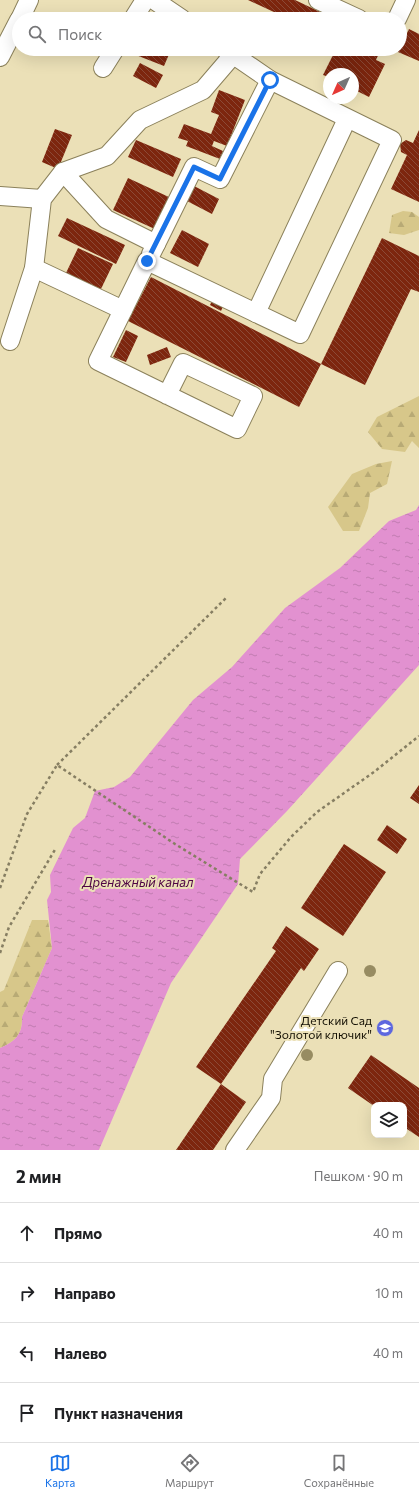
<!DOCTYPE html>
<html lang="ru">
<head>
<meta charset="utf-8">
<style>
  :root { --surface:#fff; --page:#f6f6f6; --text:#202124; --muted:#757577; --line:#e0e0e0; --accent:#1a73e8 }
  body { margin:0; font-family:Commissioner,sans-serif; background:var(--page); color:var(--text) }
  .controls { position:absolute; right:12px; bottom:12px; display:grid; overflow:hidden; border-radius:8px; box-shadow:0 4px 16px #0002 }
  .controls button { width:36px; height:36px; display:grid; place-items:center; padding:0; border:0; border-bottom:1px solid var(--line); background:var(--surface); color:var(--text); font:20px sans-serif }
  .compass { position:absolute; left:323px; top:68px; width:36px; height:36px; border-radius:50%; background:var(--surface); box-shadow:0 4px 16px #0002; rotate:225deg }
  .stop { position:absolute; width:12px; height:12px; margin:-9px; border:3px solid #1a73e8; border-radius:50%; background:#fff }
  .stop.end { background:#1a73e8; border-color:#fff; box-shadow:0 1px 4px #0008 }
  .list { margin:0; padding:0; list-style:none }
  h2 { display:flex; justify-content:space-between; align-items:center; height:52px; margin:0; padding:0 16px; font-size:17px }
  h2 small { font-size:13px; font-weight:400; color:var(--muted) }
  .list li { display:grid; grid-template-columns:26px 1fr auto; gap:12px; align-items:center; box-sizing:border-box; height:60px; padding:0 16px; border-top:1px solid var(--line) }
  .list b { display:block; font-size:15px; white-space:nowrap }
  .list em { font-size:13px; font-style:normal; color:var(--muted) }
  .icon { flex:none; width:22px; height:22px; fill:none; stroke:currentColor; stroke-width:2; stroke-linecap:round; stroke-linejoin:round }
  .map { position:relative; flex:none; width:419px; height:1150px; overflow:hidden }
  .search { position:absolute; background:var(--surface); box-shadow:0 4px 16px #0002; left:12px; right:12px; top:12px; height:44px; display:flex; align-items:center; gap:10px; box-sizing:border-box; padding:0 14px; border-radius:22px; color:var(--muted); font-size:15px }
  .sheet { height:292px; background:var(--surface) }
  nav { display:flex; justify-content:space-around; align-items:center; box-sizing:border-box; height:56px; border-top:1px solid var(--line); background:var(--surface); font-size:11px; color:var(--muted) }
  nav a { display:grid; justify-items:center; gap:2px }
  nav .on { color:var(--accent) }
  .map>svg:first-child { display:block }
  .forest { fill:url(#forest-firs) }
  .water { fill:url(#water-ripples) }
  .building { fill:url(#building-back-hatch) }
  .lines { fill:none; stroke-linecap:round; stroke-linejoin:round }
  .minor-casing { stroke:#8b815b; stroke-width:20 }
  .path { stroke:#867e62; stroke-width:2.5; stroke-dasharray:3 3; stroke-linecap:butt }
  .minor { stroke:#fff; stroke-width:18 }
  .tree { fill:#978c62 }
  .route { stroke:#1a73e8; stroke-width:5 }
  .labels { text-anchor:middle; stroke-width:4; stroke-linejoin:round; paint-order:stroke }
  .poi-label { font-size:12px; fill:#130f03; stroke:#ebe0b7; text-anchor:end }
  .water-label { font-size:13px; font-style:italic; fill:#4e0444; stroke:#ebe0b7 }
</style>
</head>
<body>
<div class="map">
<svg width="419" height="1150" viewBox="0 0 419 1150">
  <defs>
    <pattern id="forest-firs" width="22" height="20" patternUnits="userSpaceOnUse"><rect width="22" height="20" fill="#d7c78a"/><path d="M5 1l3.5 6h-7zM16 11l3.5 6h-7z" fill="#b8aa75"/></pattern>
    <pattern id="water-ripples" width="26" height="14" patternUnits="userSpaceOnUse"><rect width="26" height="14" fill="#e291d0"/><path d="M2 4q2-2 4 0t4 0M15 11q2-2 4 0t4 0" fill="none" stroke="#c17cb1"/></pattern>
    <pattern id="building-back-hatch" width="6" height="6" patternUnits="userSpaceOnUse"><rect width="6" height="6" fill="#7d260e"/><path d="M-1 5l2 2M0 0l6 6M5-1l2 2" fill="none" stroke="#8c4a37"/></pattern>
  </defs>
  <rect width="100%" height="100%" fill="#ebe0b7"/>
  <!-- forest -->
  <g class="forest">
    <polygon points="403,211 412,212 419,217 419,230 404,235 389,233 392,215"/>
    <polygon points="419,396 419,448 412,441 405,452 382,449 368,432 377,417"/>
    <polygon points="392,461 387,484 370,493 368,508 359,531 343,531 328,507 352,474 376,464"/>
    <path d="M32 920H48L52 948 22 1017C23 1034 15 1042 0 1048V992L4 990Z"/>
  </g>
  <!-- water -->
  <path class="water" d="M419 505V665L287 811 240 859 238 884 171 983 99 1150H0V1048C15 1042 23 1034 22 1017L52 948 47 900 51 892 50 875 73 828 85 818 95 791 114 787 130 777 193 700 232 667 285 608 340 568 389 521 416 510Z"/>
  <!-- building -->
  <g class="building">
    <polygon points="248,0 295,0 335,19 289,19"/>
    <polygon points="409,29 419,34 419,61 398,52"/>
    <polygon points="139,49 162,49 170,52 164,66 136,55"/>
    <polygon points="336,49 381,49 376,60 385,64 369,97 353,89 353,74 329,74 329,77 323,75"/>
    <polygon points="140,63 163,75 156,88 133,76"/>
    <polygon points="219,90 245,100 227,146 214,141 212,146 223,151 220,159 186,146 188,141 178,138 184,124 211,134 219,115 211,112"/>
    <polygon points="55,129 72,135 58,169 42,162"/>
    <polygon points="419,130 419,202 391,189 407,155 401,152 400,144 406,140 413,143"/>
    <polygon points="136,140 181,159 173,177 128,157"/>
    <polygon points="128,178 171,198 157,230 113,210"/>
    <polygon points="194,186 219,199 212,214 187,201"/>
    <polygon points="67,218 125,245 116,264 58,236"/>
    <polygon points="182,230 209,244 198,267 170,253"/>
    <polygon points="382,238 419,256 419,292 411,289 365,385 321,364 299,407 128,321 151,277 321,364"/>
    <polygon points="78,248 113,264 101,289 66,273"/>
    <polygon points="213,299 224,304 221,311 210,305"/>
    <polygon points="126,330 138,336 126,362 113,357"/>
    <polygon points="167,347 171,357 150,365 147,355"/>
    <polygon points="419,785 419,804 410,798"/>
    <polygon points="387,825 407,839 397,854 377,840"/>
    <polygon points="344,844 386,872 343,936 301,908"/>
    <polygon points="286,926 319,949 304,971 301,968 221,1084 196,1067 276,951 272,948"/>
    <polygon points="371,1055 419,1088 419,1137 404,1127 404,1105 374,1105 374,1106 348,1088"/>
    <polygon points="221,1084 246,1102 213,1150 176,1150"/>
  </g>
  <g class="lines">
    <!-- minor casing -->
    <g class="minor-casing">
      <g id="minor">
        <polyline points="154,0 182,19"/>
        <polyline points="318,0 359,19"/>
        <polyline points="20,19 29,0"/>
        <polyline points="133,19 145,0"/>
        <polyline points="397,19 406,0"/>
        <polyline points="0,57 19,20"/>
        <polyline points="103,68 115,49"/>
        <polyline points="63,172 106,219 156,244 151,254"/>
        <polyline points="0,196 42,199"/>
        <polyline points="156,244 194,167 220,179 270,80"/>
        <polyline points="34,268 123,310"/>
        <polyline points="256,313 347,119"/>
        <polyline points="10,341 34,268 42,199 63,172 107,156 140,120 203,90 233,55"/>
        <polyline points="167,395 183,363 253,396 237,429 98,361 147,261 300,334 392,140 270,80 225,49"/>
        <polyline points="235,1150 271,1098 273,1079 338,971"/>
      </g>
    </g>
    <!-- path -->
    <g class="path">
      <polyline points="57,765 226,598"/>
      <polyline points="0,888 27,814 57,765 175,844 253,892 260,874 291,837 317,812 374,772 419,736"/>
      <polyline points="0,953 9,927 56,848"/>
    </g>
    <!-- minor -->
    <use href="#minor" class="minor"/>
  </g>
  <!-- trees -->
  <g class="tree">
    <circle cx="370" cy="971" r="6"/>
    <circle cx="307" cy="1055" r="6"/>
  </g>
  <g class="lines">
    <!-- route -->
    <polyline class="route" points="147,261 194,167 220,179 270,80"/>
  </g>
  <!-- icons -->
  <defs>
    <g id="school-disc" transform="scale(0.9)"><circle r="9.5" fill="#5d67df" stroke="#ebe0b7"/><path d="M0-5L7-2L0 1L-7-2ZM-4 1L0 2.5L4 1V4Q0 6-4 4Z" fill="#fff"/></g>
  </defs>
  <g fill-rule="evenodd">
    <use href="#school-disc" x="385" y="1028"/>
  </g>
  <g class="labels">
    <!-- poi labels -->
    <g class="poi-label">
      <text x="372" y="1025">Детский Сад<tspan x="372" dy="14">"Золотой ключик"</tspan></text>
    </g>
    <!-- water labels -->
    <g class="water-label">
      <text x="138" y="887">Дренажный канал</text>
    </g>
  </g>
</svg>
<div class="controls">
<button><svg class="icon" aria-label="layers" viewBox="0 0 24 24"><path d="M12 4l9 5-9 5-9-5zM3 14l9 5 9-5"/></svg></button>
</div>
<svg class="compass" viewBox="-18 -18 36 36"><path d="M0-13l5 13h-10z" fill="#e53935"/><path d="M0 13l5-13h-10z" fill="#757577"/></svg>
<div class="stop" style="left:270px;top:80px"></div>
<div class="stop end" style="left:147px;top:261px"></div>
<div class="search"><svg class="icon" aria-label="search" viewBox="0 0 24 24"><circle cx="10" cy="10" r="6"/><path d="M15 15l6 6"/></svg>Поиск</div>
</div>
<section class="sheet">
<h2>2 мин<small>Пешком · 90 m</small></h2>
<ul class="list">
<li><svg class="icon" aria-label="ahead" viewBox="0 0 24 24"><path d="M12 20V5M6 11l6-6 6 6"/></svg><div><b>Прямо</b></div><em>40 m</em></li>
<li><svg class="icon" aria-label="right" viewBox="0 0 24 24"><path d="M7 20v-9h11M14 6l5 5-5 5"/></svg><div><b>Направо</b></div><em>10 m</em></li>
<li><svg class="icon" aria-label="left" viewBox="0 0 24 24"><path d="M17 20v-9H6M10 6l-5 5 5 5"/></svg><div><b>Налево</b></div><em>40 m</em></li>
<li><svg class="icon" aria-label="arrive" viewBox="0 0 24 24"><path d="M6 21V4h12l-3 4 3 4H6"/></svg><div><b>Пункт назначения</b></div></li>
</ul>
</section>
<nav>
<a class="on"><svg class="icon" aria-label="map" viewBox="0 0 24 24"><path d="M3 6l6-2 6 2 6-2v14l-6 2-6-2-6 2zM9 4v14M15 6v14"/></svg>Карта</a>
<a><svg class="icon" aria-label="directions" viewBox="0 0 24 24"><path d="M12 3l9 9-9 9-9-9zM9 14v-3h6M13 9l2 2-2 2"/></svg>Маршрут</a>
<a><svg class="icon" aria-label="saved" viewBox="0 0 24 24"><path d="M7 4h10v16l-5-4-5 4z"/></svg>Сохранённые</a>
</nav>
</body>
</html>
